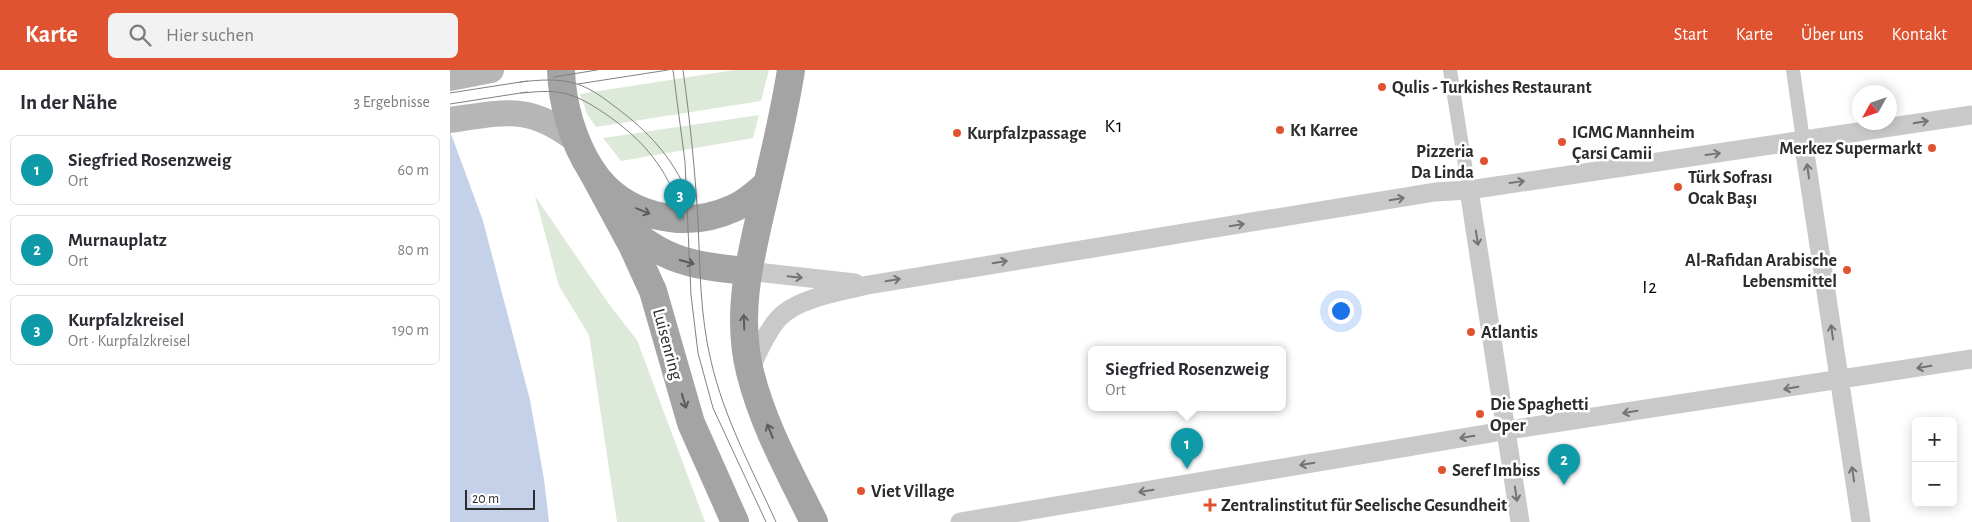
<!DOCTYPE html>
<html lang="de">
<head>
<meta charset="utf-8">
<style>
  :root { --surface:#fff; --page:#f2f2f3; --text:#2b2b33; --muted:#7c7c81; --line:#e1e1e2; --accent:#e05331 }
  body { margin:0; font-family:"Alegreya Sans",sans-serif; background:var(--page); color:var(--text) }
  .controls { position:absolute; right:15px; bottom:15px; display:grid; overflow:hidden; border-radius:8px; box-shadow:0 2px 12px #0003 }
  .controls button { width:45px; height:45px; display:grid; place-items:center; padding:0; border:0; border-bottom:1px solid var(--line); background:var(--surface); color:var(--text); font:25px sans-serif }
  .compass { position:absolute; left:1402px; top:15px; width:45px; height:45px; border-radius:50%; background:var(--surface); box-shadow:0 2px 12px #0003; rotate:230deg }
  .scale { position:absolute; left:15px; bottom:12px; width:70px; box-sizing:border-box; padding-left:5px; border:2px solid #2c2c2c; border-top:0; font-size:14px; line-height:18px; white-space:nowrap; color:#2c2c2c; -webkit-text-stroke:4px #fff; paint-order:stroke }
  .you { position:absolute; left:890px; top:240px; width:18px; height:18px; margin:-12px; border:4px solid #fff; border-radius:50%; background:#1a73e8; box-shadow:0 0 0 8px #1a73e833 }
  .badge { display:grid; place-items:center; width:32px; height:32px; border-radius:50%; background:var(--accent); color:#fff; font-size:16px; font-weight:700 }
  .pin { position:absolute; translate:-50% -41px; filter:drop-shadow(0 1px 2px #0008) }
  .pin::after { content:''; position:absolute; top:26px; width:18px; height:15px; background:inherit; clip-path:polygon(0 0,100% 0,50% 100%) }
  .popup { position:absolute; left:638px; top:276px; width:198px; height:65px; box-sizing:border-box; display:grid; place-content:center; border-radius:8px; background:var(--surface); filter:drop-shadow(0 1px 4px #0005); font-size:16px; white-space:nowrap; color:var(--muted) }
  .popup b { font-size:19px; color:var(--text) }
  .popup::after { content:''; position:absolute; left:50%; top:100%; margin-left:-10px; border:10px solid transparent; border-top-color:var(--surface) }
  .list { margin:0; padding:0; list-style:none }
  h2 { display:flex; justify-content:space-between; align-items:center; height:65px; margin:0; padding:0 20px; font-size:21px }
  h2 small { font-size:16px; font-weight:400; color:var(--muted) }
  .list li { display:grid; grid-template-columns:32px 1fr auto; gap:15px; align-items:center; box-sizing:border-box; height:70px; margin:0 10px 10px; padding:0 10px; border:1px solid var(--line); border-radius:8px }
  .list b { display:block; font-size:19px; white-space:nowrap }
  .list p { margin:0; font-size:16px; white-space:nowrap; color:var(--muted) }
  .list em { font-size:16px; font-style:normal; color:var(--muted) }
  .icon { flex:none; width:28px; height:28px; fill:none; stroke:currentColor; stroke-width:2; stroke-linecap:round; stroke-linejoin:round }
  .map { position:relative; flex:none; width:1522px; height:452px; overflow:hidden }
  header { display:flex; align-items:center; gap:30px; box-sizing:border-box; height:70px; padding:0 25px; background:var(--accent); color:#fff }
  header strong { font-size:24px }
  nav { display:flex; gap:28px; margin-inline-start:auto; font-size:18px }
  .search { width:350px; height:45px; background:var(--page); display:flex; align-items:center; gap:12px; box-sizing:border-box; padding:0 18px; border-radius:8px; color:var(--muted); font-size:19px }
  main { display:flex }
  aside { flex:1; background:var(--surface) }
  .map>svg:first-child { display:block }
  .green { fill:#dde9d9 }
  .water { fill:#c5d1e9 }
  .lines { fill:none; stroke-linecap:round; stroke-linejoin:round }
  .pedestrian { stroke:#c9c9c9; stroke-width:14 }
  .minor { stroke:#c9c9c9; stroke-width:19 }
  .secondary { stroke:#b6b6b6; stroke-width:26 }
  .primary { stroke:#a4a4a4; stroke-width:28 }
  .tram { stroke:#818181; stroke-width:1 }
  .oneway { stroke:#737373 }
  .oneway2 { stroke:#5c5c5c }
  .poi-dot { fill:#e05331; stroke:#fff; stroke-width:2 }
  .labels { text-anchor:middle; stroke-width:5; stroke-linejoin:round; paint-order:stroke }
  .poi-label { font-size:18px; font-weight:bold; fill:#2c2c2c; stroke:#fff; text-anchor:start }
  .street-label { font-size:18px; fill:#2c2c2c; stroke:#fff }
  .neighbourhood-label { font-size:19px; letter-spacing:1px; fill:#000; stroke:#fff }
</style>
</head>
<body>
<header>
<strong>Karte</strong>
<div class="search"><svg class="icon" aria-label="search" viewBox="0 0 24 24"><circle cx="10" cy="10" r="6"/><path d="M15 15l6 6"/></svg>Hier suchen</div>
<nav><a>Start</a><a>Karte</a><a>Über uns</a><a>Kontakt</a></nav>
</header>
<main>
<aside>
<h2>In der Nähe<small>3 Ergebnisse</small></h2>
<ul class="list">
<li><span class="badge" style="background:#0f9aa8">1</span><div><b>Siegfried Rosenzweig</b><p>Ort</p></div><em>60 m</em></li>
<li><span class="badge" style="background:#0f9aa8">2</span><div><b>Murnauplatz</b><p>Ort</p></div><em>80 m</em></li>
<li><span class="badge" style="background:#0f9aa8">3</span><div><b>Kurpfalzkreisel</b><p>Ort · Kurpfalzkreisel</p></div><em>190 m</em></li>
</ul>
</aside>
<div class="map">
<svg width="1522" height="452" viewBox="0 0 1522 452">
  <rect width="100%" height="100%" fill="#fff"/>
  <!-- green -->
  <g class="green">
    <polygon points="284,0 319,0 311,31 146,57 137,44 130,24"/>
    <polygon points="309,45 303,68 171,91 153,68"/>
    <polygon points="85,126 161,237 187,270 255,452 167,452 139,265 109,216"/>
  </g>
  <!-- water -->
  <polygon class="water" points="0,61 33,151 80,330 94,409 99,452 0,452"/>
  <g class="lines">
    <!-- pedestrian -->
    <g class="pedestrian">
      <polyline points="1000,0 1019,120"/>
      <polyline points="1343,0 1353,70"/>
    </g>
    <!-- minor -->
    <g class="minor">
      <polyline points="1353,70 1411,452"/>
      <polyline points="1019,120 1070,452"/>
      <polyline points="297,201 405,213"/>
      <path d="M299 301C308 283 315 264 328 249 346 228 392 221 418 215L985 122 1019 120 1522 45"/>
      <polyline points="510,452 1065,359 1522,289"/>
    </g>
    <!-- secondary -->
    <g class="secondary">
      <polyline points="0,8 41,0"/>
      <path d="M0 50C55 42 80 34 127 71"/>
    </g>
    <!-- primary -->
    <g class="primary">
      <path d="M111 0C112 34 123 72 142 101 173 147 234 161 284 138 296 133 307 123 317 114"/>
      <path d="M341 0C334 46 322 92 312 137 299 193 286 245 300 302 313 355 340 403 364 452"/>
      <polyline points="142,101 182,175 203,221 241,353 285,452"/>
      <path d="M175 155C213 192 247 196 297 201"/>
    </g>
    <!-- tram -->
    <g class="tram">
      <polyline points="223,0 235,92 241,225 248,283 263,338 316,452"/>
      <path d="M233 0C240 50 245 100 248 151 250 197 250 246 261 291 274 348 302 399 326 452"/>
      <polyline points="104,7 147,0"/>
      <path d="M70 12C89 10 108 8 127 14 139 18 150 25 160 33 192 56 219 82 235 118"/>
      <polyline points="128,14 218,0"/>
      <polyline points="0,23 77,11"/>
      <path d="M71 23C85 22 99 20 113 23 131 27 145 37 160 47 199 75 220 104 234 150"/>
      <polyline points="0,34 77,22"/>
    </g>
  </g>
  <!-- one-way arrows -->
  <defs><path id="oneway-shaft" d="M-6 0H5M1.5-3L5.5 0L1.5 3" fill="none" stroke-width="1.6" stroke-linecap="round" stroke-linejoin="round" transform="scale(1.25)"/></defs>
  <g class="oneway">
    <use href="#oneway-shaft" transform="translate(1471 52) rotate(-9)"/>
    <use href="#oneway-shaft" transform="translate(1263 84) rotate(-8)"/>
    <use href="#oneway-shaft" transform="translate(1358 101) rotate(-98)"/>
    <use href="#oneway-shaft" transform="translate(1067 112) rotate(-8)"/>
    <use href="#oneway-shaft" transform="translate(947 129) rotate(-9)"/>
    <use href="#oneway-shaft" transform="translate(787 155) rotate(-9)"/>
    <use href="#oneway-shaft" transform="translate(1027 168) rotate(81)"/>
    <use href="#oneway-shaft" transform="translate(550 192) rotate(-9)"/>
    <use href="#oneway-shaft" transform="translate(345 207) rotate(6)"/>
    <use href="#oneway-shaft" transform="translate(443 210) rotate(-10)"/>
    <use href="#oneway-shaft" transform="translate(1382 262) rotate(-98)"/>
    <use href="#oneway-shaft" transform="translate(1474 297) rotate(171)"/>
    <use href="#oneway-shaft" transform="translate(1341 318) rotate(171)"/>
    <use href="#oneway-shaft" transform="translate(1180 342) rotate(171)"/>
    <use href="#oneway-shaft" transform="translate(1017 367) rotate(171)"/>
    <use href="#oneway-shaft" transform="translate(857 394) rotate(171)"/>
    <use href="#oneway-shaft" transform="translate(1403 404) rotate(-99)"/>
    <use href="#oneway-shaft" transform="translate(696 421) rotate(171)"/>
    <use href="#oneway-shaft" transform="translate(1066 424) rotate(81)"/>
  </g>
  <g class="oneway2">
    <use href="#oneway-shaft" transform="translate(193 141) rotate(22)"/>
    <use href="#oneway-shaft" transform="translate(237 192) rotate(16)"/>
    <use href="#oneway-shaft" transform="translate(294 252) rotate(-92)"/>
    <use href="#oneway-shaft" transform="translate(234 331) rotate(73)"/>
    <use href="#oneway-shaft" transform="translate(320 361) rotate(-112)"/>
  </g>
  <!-- markers -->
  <g class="poi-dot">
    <circle cx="932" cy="17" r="5"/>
    <circle cx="830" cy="60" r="5"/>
    <circle cx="507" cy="63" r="5"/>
    <circle cx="1112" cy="72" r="5"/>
    <circle cx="1482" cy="78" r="5"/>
    <circle cx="1034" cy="91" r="5"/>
    <circle cx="1228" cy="117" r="5"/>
    <circle cx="1397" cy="200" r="5"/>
    <circle cx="1021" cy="262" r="5"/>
    <circle cx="1030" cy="344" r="5"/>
    <circle cx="992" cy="400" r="5"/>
    <circle cx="411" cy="421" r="5"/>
    <path d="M757.5 427.5h5v5h5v5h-5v5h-5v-5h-5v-5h5z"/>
  </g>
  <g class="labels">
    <!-- poi labels -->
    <g class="poi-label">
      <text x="942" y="23">Qulis - Turkishes Restaurant</text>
      <text x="840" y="66">K1 Karree</text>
      <text x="1122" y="68">IGMG Mannheim<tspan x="1122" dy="21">Çarsi Camii</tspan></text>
      <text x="517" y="69">Kurpfalzpassage</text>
      <text x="1472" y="84" text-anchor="end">Merkez Supermarkt</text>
      <text x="1024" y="87" text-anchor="end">Pizzeria<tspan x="1024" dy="21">Da Linda</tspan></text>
      <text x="1238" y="113">Türk Sofrası<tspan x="1238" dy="21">Ocak Başı</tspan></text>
      <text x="1387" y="196" text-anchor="end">Al-Rafidan Arabische<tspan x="1387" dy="21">Lebensmittel</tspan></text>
      <text x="1031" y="268">Atlantis</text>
      <text x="1040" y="340">Die Spaghetti<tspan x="1040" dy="21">Oper</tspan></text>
      <text x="1002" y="406">Seref Imbiss</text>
      <text x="421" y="427">Viet Village</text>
      <text x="771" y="441">Zentralinstitut für Seelische Gesundheit</text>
    </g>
    <!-- street labels -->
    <g class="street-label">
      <text transform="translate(218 274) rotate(75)" y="6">Luisenring</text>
    </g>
    <!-- neighbourhood labels -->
    <g class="neighbourhood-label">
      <text x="664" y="62">K1</text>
      <text x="1200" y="223">I2</text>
    </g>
  </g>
</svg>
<div class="controls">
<button>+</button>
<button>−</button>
</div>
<svg class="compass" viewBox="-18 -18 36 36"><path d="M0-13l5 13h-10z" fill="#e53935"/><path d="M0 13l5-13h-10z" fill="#7c7c81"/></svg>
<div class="scale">20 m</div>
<div class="you"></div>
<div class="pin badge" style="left:737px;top:399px;background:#0f9aa8">1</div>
<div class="popup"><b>Siegfried Rosenzweig</b>Ort</div>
<div class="pin badge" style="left:1114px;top:415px;background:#0f9aa8">2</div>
<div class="pin badge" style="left:230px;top:150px;background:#0f9aa8">3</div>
</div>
</main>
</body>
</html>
